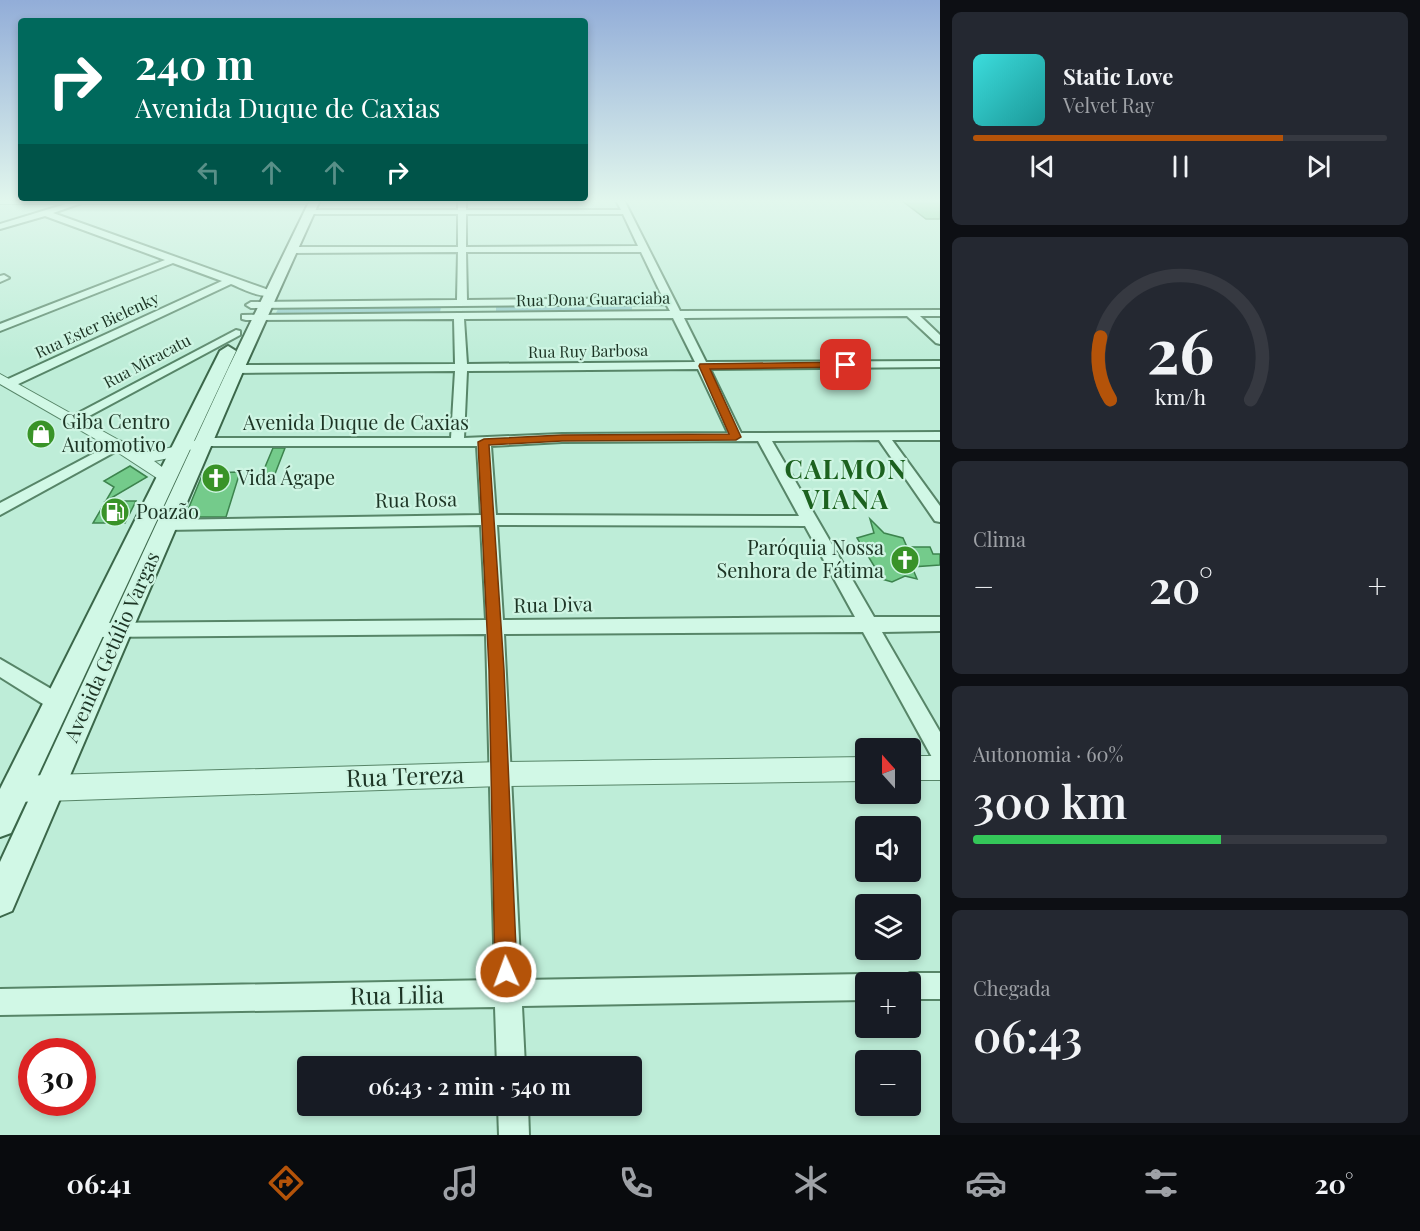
<!DOCTYPE html>
<html lang="pt">
<head>
<meta charset="utf-8">
<style>
  :root { --surface:#171b24; --page:#242831; --text:#f1f3f6; --muted:#9ea1a6; --line:#363941; --accent:#b45309 }
  body { margin:0; font-family:"Playfair Display",serif; background:var(--page); color:var(--text); height:100vh; display:flex; flex-direction:column; font-size:22px; white-space:nowrap }
  * { box-sizing:border-box; margin:0 }
  p { font-size:20px; color:var(--muted) }
  .icon { flex:none; width:33px; height:33px; fill:none; stroke:currentColor; stroke-width:2; stroke-linecap:round; stroke-linejoin:round }
  .map { position:relative; flex:1; overflow:hidden }
  .details { display:flex; flex-direction:column; gap:12px; padding:12px; background:#0d0f14; width:480px }
  .details>* { flex:none }
  .top-card { position:absolute; left:18px; top:18px; width:570px; height:183px; border-radius:6px; box-shadow:0 3px 9px #0003; background:#00695c; color:#fff; overflow:hidden }
  .needle { width:39px; rotate:339deg }
  .fabs { position:absolute; left:855px; top:738px; display:grid; gap:12px }
  .fabs a { display:grid; place-items:center; width:66px; height:66px; border-radius:6px; background:var(--surface); box-shadow:0 3px 9px #0003; font-size:30px }
  .speed { position:absolute; left:18px; top:1038px; display:flex; gap:12px; font-size:30px; font-weight:700; text-align:center }
  .speed>* { display:grid; place-content:center; width:78px; height:78px; border-radius:50%; background:var(--surface); box-shadow:0 3px 9px #0003; line-height:1 }
  .speed .limit { border:9px solid #d22; background:#fff; color:#111 }
  .pin { position:absolute; display:grid; place-items:center; width:51px; height:51px; color:#fff; margin:-26px; border-radius:12px; box-shadow:0 3px 9px #0006 }
  .me { position:absolute; width:66px; margin:-33px; rotate:358deg; stroke-linejoin:round; filter:drop-shadow(0 0 4px #0008) }
  .turn { display:flex; align-items:center; gap:21px; height:126px; padding:0 18px; font-size:27px }
  .turn .icon { width:78px; height:78px; stroke-width:2.5 }
  .turn b { display:block; font-size:42px; line-height:51px }
  .lanes { display:flex; align-items:center; height:57px; padding:0 18px; background:#0003; justify-content:center; gap:30px; direction:ltr }
  .lanes .off { opacity:.35 }
  .big { font-size:45px; font-weight:600; line-height:1.1 }
  .details .tile { flex:1; display:flex; flex-direction:column; justify-content:center; gap:9px; min-width:0; padding:0 21px; border-radius:9px; background:var(--page) }
  .details .dial { align-items:center; gap:0 }
  .dial svg { height:156px; overflow:visible; fill:none; stroke:var(--line); stroke-width:7; stroke-linecap:round; text-anchor:middle }
  .dial text { fill:var(--text); stroke:none }
  .song { display:flex; align-items:center; gap:18px }
  .cover { width:72px; height:72px; border-radius:9px; background:linear-gradient(135deg,hsl(180 70% 55%),hsl(180 70% 35%)) }
  .played { height:6px; border-radius:3px; background:linear-gradient(90deg,var(--accent) 75%,var(--line) 75%) }
  .keys { display:flex; justify-content:space-around; direction:ltr }
  .heat { display:flex; justify-content:space-between; align-items:center; font-size:33px; direction:ltr }
  .charge { height:9px; border-radius:4px; background:linear-gradient(90deg,#34c759 60%,var(--line) 0) }
  .trip { position:absolute; left:297px; top:1056px; width:345px; height:60px; border-radius:6px; background:var(--surface); box-shadow:0 3px 9px #0003; font-weight:600; line-height:60px; text-align:center }
  .tabs { display:flex; height:96px; justify-content:space-around; align-items:center; background:#090b0e; color:var(--muted) }
  .tabs .icon { width:42px; height:42px }
  .tabs .current { color:var(--accent) }
  .tabs b { font-size:27px; color:var(--text) }
  main { display:flex; flex:1; min-height:0 }
  .map>svg:first-child { display:block }
</style>
</head>
<body>
<main>
<div class="map">
<svg width="940" height="1135" viewBox="0 0 940 1135">
  <rect width="100%" height="100%" fill="#beedd8"/>
  <!-- green -->
  <g fill="#93cbc8">
    <polygon points="632,305 632,311 496,312 496,306"/>
    <polygon points="279,307 441,307 440,312 276,313"/>
  </g>
  <!-- building -->
  <g fill="#74cb8b" stroke="#3d844e" stroke-width="1.5">
    <polygon points="901,200 940,200 940,219 926,219"/>
    <polygon points="273,448 285,448 273,479 260,479"/>
    <polygon points="130,466 147,477 106,501 136,501 125,523 93,523 114,487 104,481"/>
    <polygon points="240,472 226,517 185,517 203,473"/>
    <polygon points="870,519 884,533 903,538 907,547 930,547 933,554 940,554 940,565 912,567 917,579 905,576 892,582 882,579 857,538 874,533"/>
  </g>
  <g fill="none" stroke-linecap="round" stroke-linejoin="round">
    <!-- minor casing -->
    <g stroke="#578568" stroke-width="4">
      <g id="minor">
        <path d="M 79,200 L 90,200 L 53,213 L 277,293 C 265,301 243,289 231,284 L 14,386 L 6,386 L 6,380 L 222,281 L 173,263 L 0,331 L 0,324 L 165,260 L 45,216 L 0,229 L 0,224 Z"/>
        <path d="M 458,200 L 466,200 L 466,210 L 621,210 L 616,200 L 624,200 L 680,311 L 940,310 L 940,316 L 920,316 L 940,335 L 940,344 L 936,343 L 907,316 L 684,318 L 706,362 L 940,361 L 940,367 L 710,369 L 741,433 L 940,432 L 940,440 L 892,440 L 940,506 L 940,522 L 935,521 L 879,440 L 772,441 L 874,617 L 940,617 L 940,631 L 882,632 L 940,732 L 940,762 L 933,759 L 863,632 L 504,634 L 521,980 L 866,974 L 875,978 L 877,982 L 866,982 L 866,1000 L 522,1006 L 525,1066 L 497,1066 L 495,1007 L 0,1015 L 0,989 L 495,980 L 486,634 L 94,637 L 88,635 L 85,630 L 88,625 L 94,623 L 486,620 L 481,525 L 166,530 L 161,529 L 158,525 L 161,521 L 166,520 L 481,515 L 477,446 L 205,446 L 192,450 L 187,449 L 185,446 L 187,443 L 204,438 L 451,438 L 455,371 L 236,373 L 230,369 L 236,365 L 455,364 L 454,319 L 246,320 L 242,319 L 242,315 L 670,311 L 666,304 L 251,308 L 246,305 L 251,302 L 457,300 L 458,252 L 291,253 L 287,250 L 291,247 L 458,247 L 458,214 L 310,214 L 306,212 L 310,210 L 458,210 ZM 466,214 L 623,214 L 638,246 L 466,247 ZM 466,252 L 641,252 L 663,298 L 467,300 ZM 673,318 L 695,362 L 467,364 L 464,319 ZM 698,369 L 728,433 L 562,434 L 464,438 L 467,371 ZM 758,441 L 799,516 L 496,515 L 491,446 L 562,442 ZM 497,525 L 805,526 L 855,617 L 503,620 Z"/>
        <polygon points="4,275 9,278 0,282 0,276"/>
        <polygon points="236,330 240,331 240,335 78,422 68,422 67,419"/>
        <polygon points="117,441 122,442 124,445 122,448 0,515 0,503"/>
        <polygon points="0,659 65,697 68,703 65,709 58,712 51,709 0,677"/>
        <polygon points="910,973 940,973 940,999 910,999 910,982 898,982 901,977"/>
        <polygon points="498,1106 528,1106 529,1135 499,1135"/>
      </g>
    </g>
    <!-- tertiary casing -->
    <g stroke="#578568" stroke-width="2">
      <g id="tertiary">
        <polygon points="0,200 309,200 310,201 305,204 0,204"/>
        <polygon points="0,374 142,453 179,446 187,451 185,455 154,461 174,476 172,480 160,480 111,448 0,384"/>
        <rect x="910" y="756" width="30" height="24"/>
        <polygon points="866,757 866,781 501,786 16,802 7,798 3,789 7,780 16,776 501,762"/>
      </g>
    </g>
    <!-- secondary casing -->
    <g stroke="#3b674a" stroke-width="4">
      <g id="secondary">
        <polygon points="310,200 320,200 244,369 12,911 0,916 0,862 228,369"/>
        <polygon points="228,346 236,351 11,833 0,837 0,789 220,351"/>
      </g>
    </g>
    <!-- minor -->
    <use href="#minor" fill="#d1f8e6" fill-rule="evenodd"/>
    <!-- tertiary -->
    <use href="#tertiary" fill="#d1f8e6" fill-rule="evenodd"/>
    <!-- secondary -->
    <use href="#secondary" fill="#d1f8e6" fill-rule="evenodd"/>
  </g>
  <!-- sky -->
  <linearGradient id="sky" x2="0" y2="1"><stop stop-color="#92add8"/><stop offset="0.56" stop-color="#e2f7ed"/><stop offset="1" stop-color="#e2f7ed" stop-opacity="0"/></linearGradient>
  <rect width="940" height="359" fill="url(#sky)"/>
  <!-- route -->
  <polygon fill="#b45309" stroke="#753606" stroke-width="1.5" points="846,362 849,363 849,367 710,369 741,437 736,440 562,441 489,445 504,670 517,972 514,980 506,983 498,980 495,972 489,670 478,442 484,439 562,435 729,434 699,366 700,364"/>
  <!-- icons -->
  <defs>
    <g id="shop-disc" transform="scale(1.5)"><circle r="9.5" fill="#399328" stroke="#cef5e3"/><path d="M-5-2.5h2.3a2.7 3.5 0 0 1 5.4 0H5L5.5 6h-11ZM-1.5-2.5h3a1.5 2.3 0 0 0-3 0Z" fill="#fff"/></g>
    <g id="church-disc" transform="scale(1.5)"><circle r="9.5" fill="#399328" stroke="#cef5e3"/><path d="M-1.2-6h2.4v3.5h3.3v2.4h-3.3V6h-2.4V-.1h-3.3v-2.4h3.3Z" fill="#fff"/></g>
    <g id="fuel-disc" transform="scale(1.5)"><circle r="9.5" fill="#399328" stroke="#cef5e3"/><path d="M-5.5-6h7V0h2V4h1.3V-2.5L3-4.5l.8-.8L6-3V5H2.5V1h-1V6h-7ZM-4.2-4.7v3.2H.2V-4.7Z" fill="#fff"/></g>
  </defs>
  <g fill-rule="evenodd">
    <use href="#shop-disc" x="41" y="434"/>
    <use href="#church-disc" x="216" y="478"/>
    <use href="#fuel-disc" x="115" y="512"/>
    <use href="#church-disc" x="905" y="560"/>
  </g>
  <g text-anchor="middle" stroke-width="4.5" stroke-linejoin="round" paint-order="stroke">
    <!-- far-street labels -->
    <g font-size="16" fill="#1c3424" stroke="#cef5e3">
      <text transform="translate(593 299) rotate(-1)" y="6">Rua Dona Guaraciaba</text>
      <text transform="translate(97 325) rotate(-25)" y="6">Rua Ester Bielenky</text>
      <text transform="translate(588 351) rotate(-1)" y="6">Rua Ruy Barbosa</text>
      <text transform="translate(147 361) rotate(-28)" y="6">Rua Miracatu</text>
    </g>
    <!-- poi labels -->
    <g font-size="20" fill="#1c3424" stroke="#cef5e3" text-anchor="start">
      <text x="62" y="429">Giba Centro<tspan x="62" dy="23">Automotivo</tspan></text>
      <text x="237" y="485">Vida Ágape</text>
      <text x="136" y="519">Poazão</text>
      <text x="884" y="555" text-anchor="end">Paróquia Nossa<tspan x="884" dy="23">Senhora de Fátima</tspan></text>
    </g>
    <!-- street labels -->
    <g font-size="20" fill="#1c3424" stroke="#cef5e3">
      <text x="356" y="430">Avenida Duque de Caxias</text>
      <text transform="translate(416 500) rotate(-1)" y="7">Rua Rosa</text>
      <text transform="translate(553 605) rotate(-1)" y="7">Rua Diva</text>
      <text transform="translate(112 647) rotate(-66)" y="7">Avenida Getúlio Vargas</text>
    </g>
    <!-- near-street labels -->
    <g font-size="24" fill="#1c3424" stroke="#cef5e3">
      <text transform="translate(405 777) rotate(-2)" y="8">Rua Tereza</text>
      <text transform="translate(397 996) rotate(-1)" y="8">Rua Lilia</text>
    </g>
    <!-- district labels -->
    <g font-size="26" font-weight="bold" letter-spacing="1.5" fill="#1c611f" stroke="#cef5e3">
      <text x="846" y="479">CALMON<tspan x="846" dy="30">VIANA</tspan></text>
    </g>
  </g>
</svg>
<div class="fabs">
<a><svg class="needle" viewBox="-14 -14 28 28"><path d="M0-13l5 13h-10z" fill="#e53935"/><path d="M0 13l5-13h-10z" fill="#9ea1a6"/></svg></a>
<a><svg class="icon" aria-label="sound" viewBox="0 0 24 24"><path d="M4 9h4l5-4v14l-5-4H4zM17 9q2 3 0 6"/></svg></a>
<a><svg class="icon" aria-label="layers" viewBox="0 0 24 24"><path d="M12 4l9 5-9 5-9-5zM3 14l9 5 9-5"/></svg></a>
<a>+</a>
<a>−</a>
</div>
<div class="speed"><div class="limit">30</div></div>
<div class="pin" style="left:846px;top:365px;background:#d93025"><svg class="icon" aria-label="arrive" viewBox="0 0 24 24"><path d="M6 21V4h12l-3 4 3 4H6"/></svg></div>
<svg class="me" style="left:506px;top:972px" viewBox="-20 -20 40 40"><circle r="17" fill="#b45309" stroke="#fff" stroke-width="3"/><path d="M0-11L8 9 0 5-8 9z" fill="#fff"/></svg>
<div class="trip">06:43 · 2 min · 540 m</div>
<div class="top-card">
<div class="turn"><svg class="icon" aria-label="right" viewBox="0 0 24 24"><path d="M7 20v-9h11M14 6l5 5-5 5"/></svg><div><b>240 m</b>Avenida Duque de Caxias</div></div>
<div class="lanes"><svg class="icon off" aria-label="left" viewBox="0 0 24 24"><path d="M17 20v-9H6M10 6l-5 5 5 5"/></svg><svg class="icon off" aria-label="ahead" viewBox="0 0 24 24"><path d="M12 20V5M6 11l6-6 6 6"/></svg><svg class="icon off" aria-label="ahead" viewBox="0 0 24 24"><path d="M12 20V5M6 11l6-6 6 6"/></svg><svg class="icon" aria-label="right" viewBox="0 0 24 24"><path d="M7 20v-9h11M14 6l5 5-5 5"/></svg></div>
</div>
</div>
<section class="details">
<div class="tile">
<div class="song"><i class="cover"></i><div><b>Static Love</b><p>Velvet Ray</p></div></div>
<div class="played"></div>
<div class="keys"><svg class="icon" aria-label="previous" viewBox="0 0 24 24"><path d="M18 5L8 12l10 7zM5 5v14"/></svg><svg class="icon" aria-label="pause" viewBox="0 0 24 24"><path d="M8 5v14M16 5v14"/></svg><svg class="icon" aria-label="next" viewBox="0 0 24 24"><path d="M6 5l10 7-10 7zM19 5v14"/></svg></div>
</div>
<div class="tile dial"><svg viewBox="0 0 100 80">
<path d="M14 69A42 42 0 1 1 86 69"/>
<path d="M14 69A42 42 0 0 1 9 37" stroke="#b45309"/>
<text x="50" y="56" font-size="32" font-weight="700">26</text>
<text x="50" y="72" font-size="11">km/h</text>
</svg></div>
<div class="tile"><p>Clima</p>
<div class="heat"><a>−</a><b class="big">20°</b><a>+</a></div>
</div>
<div class="tile"><p>Autonomia · 60%</p><b class="big">300 km</b><div class="charge"></div></div>
<div class="tile"><p>Chegada</p><b class="big">06:43</b></div>
</section>
</main>
<nav class="tabs">
<b>06:41</b>
<svg class="icon current" aria-label="directions" viewBox="0 0 24 24"><path d="M12 3l9 9-9 9-9-9zM9 14v-3h6M13 9l2 2-2 2"/></svg>
<svg class="icon" aria-label="music" viewBox="0 0 24 24"><path d="M9 18V5l10-2v13"/><circle cx="6" cy="18" r="3"/><circle cx="16" cy="16" r="3"/></svg>
<svg class="icon" aria-label="phone" viewBox="0 0 24 24"><path d="M5 4h4l2 5-3 2q2 4 5 5l2-3 5 2v4C11 20 4 13 5 4z"/></svg>
<svg class="icon" aria-label="climate" viewBox="0 0 24 24"><path d="M12 3v18M4 7l16 10M4 17L20 7"/></svg>
<svg class="icon" aria-label="car" viewBox="0 0 24 24"><path d="M5 17H2v-5l4-1 3-4h7l3 4 3 1v5h-3M9 17h6M6 11h13"/><circle cx="7" cy="17" r="2"/><circle cx="17" cy="17" r="2"/></svg>
<svg class="icon" aria-label="filters" viewBox="0 0 24 24"><path d="M4 7h16M4 17h16"/><circle cx="9" cy="7" r="2"/><circle cx="15" cy="17" r="2"/></svg>
<b>20°</b>
</nav>
</body>
</html>
